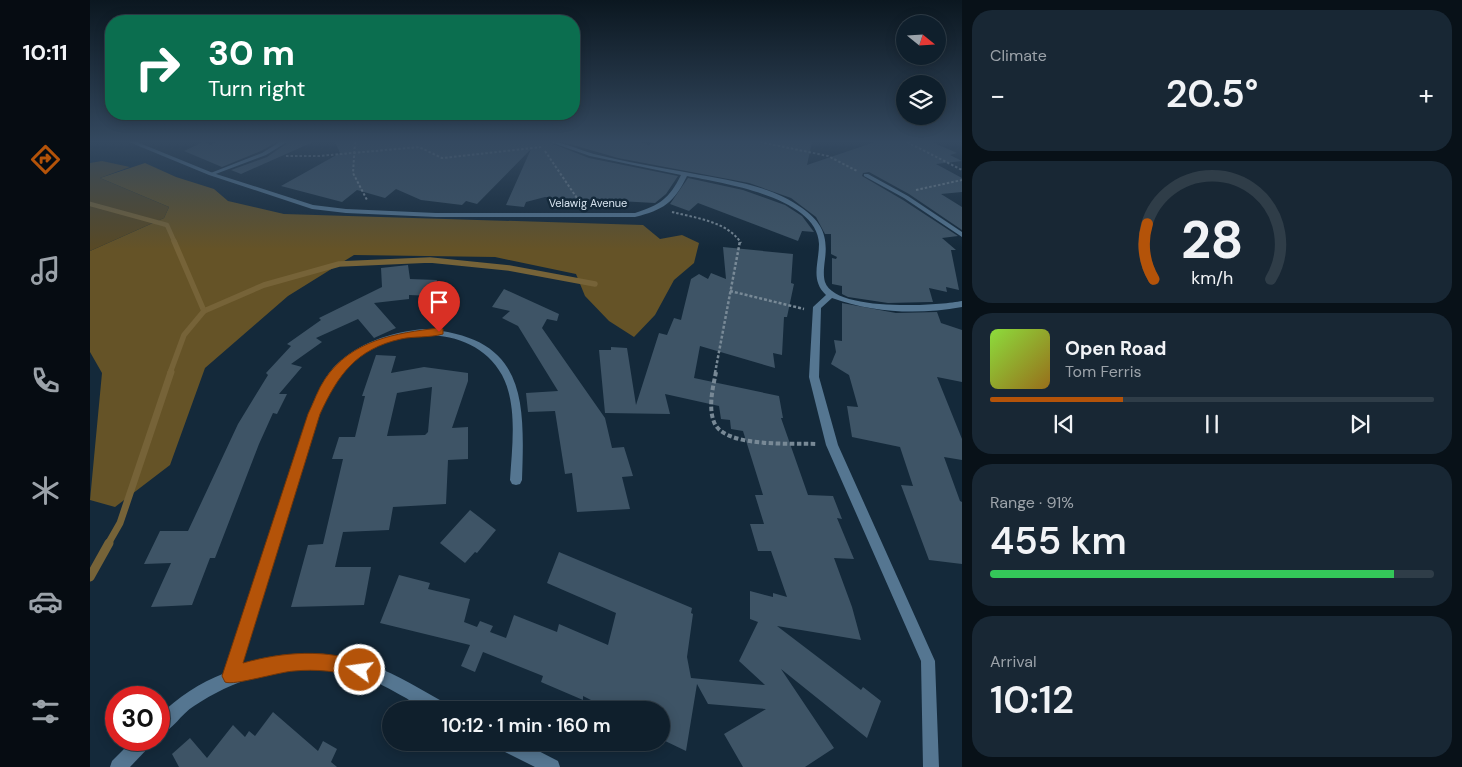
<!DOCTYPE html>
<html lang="en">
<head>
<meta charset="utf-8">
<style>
  :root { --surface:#0f1f2c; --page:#182734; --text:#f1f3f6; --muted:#9ba2a9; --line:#2f3d48; --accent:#b45309 }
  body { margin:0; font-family:"DM Sans",sans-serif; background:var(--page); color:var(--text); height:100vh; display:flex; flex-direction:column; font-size:19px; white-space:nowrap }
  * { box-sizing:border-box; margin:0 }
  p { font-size:16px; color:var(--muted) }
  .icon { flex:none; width:28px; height:28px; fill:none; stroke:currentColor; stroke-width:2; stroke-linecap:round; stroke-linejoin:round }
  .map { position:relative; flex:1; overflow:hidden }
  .side { display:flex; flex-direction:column; gap:10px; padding:10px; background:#081118; width:500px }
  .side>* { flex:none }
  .hud { position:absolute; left:15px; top:15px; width:475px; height:105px; border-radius:20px; box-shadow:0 2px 12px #0003,0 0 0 1px var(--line); background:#0b6e4f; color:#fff; overflow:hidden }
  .needle { width:32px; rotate:108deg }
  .controls { position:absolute; left:806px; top:15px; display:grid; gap:10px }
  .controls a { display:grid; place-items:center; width:50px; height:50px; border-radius:50%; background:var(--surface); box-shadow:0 2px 12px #0003,0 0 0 1px var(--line); font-size:25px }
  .speed { position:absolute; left:15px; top:686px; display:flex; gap:10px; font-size:25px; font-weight:700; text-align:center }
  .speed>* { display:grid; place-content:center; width:65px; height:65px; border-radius:50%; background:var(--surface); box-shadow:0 2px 12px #0003,0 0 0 1px var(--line); line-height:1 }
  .speed .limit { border:8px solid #d22; background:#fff; color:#111 }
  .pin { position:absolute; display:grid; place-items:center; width:42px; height:42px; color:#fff; margin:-51px -21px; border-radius:50% 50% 50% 0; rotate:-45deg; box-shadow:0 0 5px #0007 }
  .pin .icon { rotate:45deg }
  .me { position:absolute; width:55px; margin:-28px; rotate:284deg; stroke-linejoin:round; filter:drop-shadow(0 0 4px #0008) }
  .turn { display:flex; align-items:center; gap:18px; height:105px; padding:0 20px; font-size:22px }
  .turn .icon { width:65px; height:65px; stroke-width:2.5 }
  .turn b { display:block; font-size:35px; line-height:42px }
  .big { font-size:38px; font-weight:600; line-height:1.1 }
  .side .card { flex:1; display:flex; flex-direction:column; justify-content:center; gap:8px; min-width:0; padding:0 18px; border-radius:20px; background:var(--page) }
  .side .dial { align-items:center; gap:0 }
  .dial svg { height:130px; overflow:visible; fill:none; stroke:var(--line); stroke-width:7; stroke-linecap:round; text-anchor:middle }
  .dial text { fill:var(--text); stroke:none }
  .song { display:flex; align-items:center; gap:15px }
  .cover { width:60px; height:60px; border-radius:8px; background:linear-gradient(135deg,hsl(90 70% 55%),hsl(40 70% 35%)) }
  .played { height:5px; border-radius:2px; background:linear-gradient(90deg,var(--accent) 30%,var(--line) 30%) }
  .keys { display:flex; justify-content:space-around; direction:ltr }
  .heat { display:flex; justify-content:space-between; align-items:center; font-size:28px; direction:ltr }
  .charge { height:8px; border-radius:4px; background:linear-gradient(90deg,#34c759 91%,var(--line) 0) }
  .trip { position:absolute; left:292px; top:701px; width:288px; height:50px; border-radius:25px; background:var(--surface); box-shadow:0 2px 12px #0003,0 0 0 1px var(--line); font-weight:600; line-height:50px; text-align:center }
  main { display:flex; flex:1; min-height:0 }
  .tab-bar { display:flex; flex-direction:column; width:90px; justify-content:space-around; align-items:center; background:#060c12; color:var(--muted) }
  .tab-bar .icon { width:35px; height:35px }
  .tab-bar .on { color:var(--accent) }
  .tab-bar b { font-size:22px; color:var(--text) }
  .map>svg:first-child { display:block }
</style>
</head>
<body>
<main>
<nav class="tab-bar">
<b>10:11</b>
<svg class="icon on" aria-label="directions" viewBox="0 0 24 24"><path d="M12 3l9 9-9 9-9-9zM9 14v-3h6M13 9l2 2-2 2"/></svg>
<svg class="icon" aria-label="music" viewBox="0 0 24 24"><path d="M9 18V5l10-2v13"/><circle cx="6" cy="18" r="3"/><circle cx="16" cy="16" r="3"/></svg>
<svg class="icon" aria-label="phone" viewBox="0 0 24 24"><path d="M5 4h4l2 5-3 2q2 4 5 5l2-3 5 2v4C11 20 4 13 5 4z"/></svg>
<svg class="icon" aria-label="climate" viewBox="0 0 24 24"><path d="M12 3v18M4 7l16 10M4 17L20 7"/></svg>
<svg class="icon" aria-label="car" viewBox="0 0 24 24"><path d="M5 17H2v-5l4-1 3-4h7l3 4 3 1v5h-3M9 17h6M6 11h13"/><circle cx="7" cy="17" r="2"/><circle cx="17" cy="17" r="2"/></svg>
<svg class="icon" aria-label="filters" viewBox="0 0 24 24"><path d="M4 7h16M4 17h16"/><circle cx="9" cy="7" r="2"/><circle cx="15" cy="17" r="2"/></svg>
</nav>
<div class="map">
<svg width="872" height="767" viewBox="0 0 872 767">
  <rect width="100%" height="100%" fill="#14293a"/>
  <!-- green -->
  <polygon fill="#584925" points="12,161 40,167 10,178 79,207 74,218 0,251 0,163"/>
  <!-- forest -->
  <polygon fill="#655327" points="55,163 86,177 124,189 138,201 194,214 553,225 570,239 592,235 609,243 604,263 584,280 565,315 544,337 519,321 495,296 486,274 405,257 264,255 198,296 115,368 80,465 25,507 0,500 12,373 0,352 0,251 74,218 79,207 10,178"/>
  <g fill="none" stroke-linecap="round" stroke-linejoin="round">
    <!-- stream-far3 -->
    <polyline stroke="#766338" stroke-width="4.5" points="0,204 77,225 85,243"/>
    <!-- stream-far2 -->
    <g stroke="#766338" stroke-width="5.5">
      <polyline points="84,241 114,311 174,285 249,264 340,260 419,268 505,284"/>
      <polyline points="80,373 94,335 114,311"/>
    </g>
    <!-- stream-far1 -->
    <polyline stroke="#766338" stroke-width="7" points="18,544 30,523 81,372"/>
    <!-- stream -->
    <polyline stroke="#766338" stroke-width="9" points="0,577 19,543"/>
  </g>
  <!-- building -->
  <g fill="#3e5466" fill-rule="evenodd">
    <polygon points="113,142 121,145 126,142 187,142 171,151 132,167 94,151"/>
    <polygon points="199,142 223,142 151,174 141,170 177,157"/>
    <polygon points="245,142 458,142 499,158 588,176 576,194 565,203 455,197 436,202 434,207 416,205 441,149 387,204 376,201 372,205 331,200 306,189 295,198 267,190 252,202 191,186 250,153"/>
    <polygon points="473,142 550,142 559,145 564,142 722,142 717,165 785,142 842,142 867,153 860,155 872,161 846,164 872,178 872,192 851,194 872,207 872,230 819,194 779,172 773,173 772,176 813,200 868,236 852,238 866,250 861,250 869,290 856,287 857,292 839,288 843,302 841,302 798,303 758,297 752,294 752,286 742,284 742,258 746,259 747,257 741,254 741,234 735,234 726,217 701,198 659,183 528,158"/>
    <polygon points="598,178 653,190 695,205 712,216 724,232 712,231 708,241 608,203 599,211 580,204"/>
    <polygon points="633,247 703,254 701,283 704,284 697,317 694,317 692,355 683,353 685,368 610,346 604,378 689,396 693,418 691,418 718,495 743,496 752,519 747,518 764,559 744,558 762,607 771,640 687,626 771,690 773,687 791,701 777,738 691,669 744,748 715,767 653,767 634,734 676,709 618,704 607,684 596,751 571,739 571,710 521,710 493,696 493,700 451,682 453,676 393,652 385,672 371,666 380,645 290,623 309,575 340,583 338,589 380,599 374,622 387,627 390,621 403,626 400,632 416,638 424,615 467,632 469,624 518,645 526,613 457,583 469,552 602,608 601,613 603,614 597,657 601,678 675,685 649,661 668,622 660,619 660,591 683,597 683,593 697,597 681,551 668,551 660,524 674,524 665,495 673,495 653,431 641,429 640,420 631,419 629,406 575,394 580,414 515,413 509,350 521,350 521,347 537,348 546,405 569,333 577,335 584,318 591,320 601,279 609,274 618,279 621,273 636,279"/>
    <polygon points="318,265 320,279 347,280 343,296 319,295 319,299 284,303 306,328 284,338 268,319 226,338 232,342 201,364 212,367 189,394 197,394 187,414 183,413 169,444 125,558 120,558 102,605 61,607 81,563 54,564 70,531 98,531 148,424 178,375 176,373 201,346 197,344 231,320 229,318 292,287 291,268"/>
    <polygon points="414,289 469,314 467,321 457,319 452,328 515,418 522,448 534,447 543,476 532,477 540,509 487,512 482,473 475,474 465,411 438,412 436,393 468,391 428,326 412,318 420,311 402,307"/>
    <polygon points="752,303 806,313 847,312 851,323 872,330 872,382 847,377 872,439 872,460 854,457 870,501 872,502 872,564 839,560 811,485 823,486 810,447 762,437 757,406 768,407 759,375 741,364 746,352 744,340 752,341"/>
    <path d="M 286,355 L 306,356 L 301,373 L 334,367 L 378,373 L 378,381 L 362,428 L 378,427 L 378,459 L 358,460 L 356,504 L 303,507 L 299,530 L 253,532 L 245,567 L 281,567 L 274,605 L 201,607 L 218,545 L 233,544 L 253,459 L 242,459 L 249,437 L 265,437 L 275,396 L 272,396 ZM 342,387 L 338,432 L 335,435 L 297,436 L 307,393 Z"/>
    <polygon points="380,510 406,530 387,553 385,552 375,563 350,543"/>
    <polygon points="183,712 228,751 233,741 247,749 241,762 247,767 89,767 82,754 100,738 117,758 143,725 155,737 159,731 165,736"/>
  </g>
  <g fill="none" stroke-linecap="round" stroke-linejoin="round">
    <!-- path-far2 -->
    <g stroke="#788996" stroke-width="2" stroke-dasharray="2.5 2" stroke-linecap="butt">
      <polyline points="265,142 263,173 277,200"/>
      <polyline points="670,142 738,156 767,171"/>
      <polyline points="817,142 872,170"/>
      <polyline points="455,151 491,204"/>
      <polyline points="196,156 229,156 329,147 352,158 451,147"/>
      <polyline points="826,190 872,180"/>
      <path d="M 582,212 C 605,218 637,221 651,243"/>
    </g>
    <!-- path-far1 -->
    <g stroke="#788996" stroke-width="2.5" stroke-dasharray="3 2" stroke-linecap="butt">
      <polyline points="640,291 714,309"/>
      <polyline points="625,373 650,241"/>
    </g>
    <!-- path -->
    <path stroke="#788996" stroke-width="4" stroke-dasharray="4.5 2.5" stroke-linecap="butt" d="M 626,372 C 623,387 618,407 624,422 C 634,448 701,443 726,444"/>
    <!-- lane -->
    <polygon fill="#557691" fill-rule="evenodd" points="190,142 197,142 176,155 123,175 118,174 172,153"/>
    <!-- street -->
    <g fill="#557691" fill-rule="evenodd">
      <path d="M 39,142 L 47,142 L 123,173 L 223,205 L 256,209 L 346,213 L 545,213 C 570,205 579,199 591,175 L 500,156 L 460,142 C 475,142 489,150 504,154 C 535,162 568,167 600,173 C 637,180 681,185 712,208 C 732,222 738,236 735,259 C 734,267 733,275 735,282 C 745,312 847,306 872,301 L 872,307 C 828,315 784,313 742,298 L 731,308 L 729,377 L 748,445 L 845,661 L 849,767 L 833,767 L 831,661 L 736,445 L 719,377 L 723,307 L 736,295 C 720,280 729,263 729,244 C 728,197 632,183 597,176 C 584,203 573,210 545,217 L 346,217 L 256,213 L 222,209 L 119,175 Z"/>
      <polygon points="774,174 778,174 818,196 872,232 872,237 814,198 774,176"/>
      <path d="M 333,329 C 435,336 435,396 432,480 L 430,484 L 426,485 L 422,484 L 420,480 C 422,447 428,405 412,375 C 380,317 287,328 250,373 C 240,385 235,401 229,414 L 152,666 C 193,652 240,649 281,665 C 308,675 332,690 357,704 L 359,710 C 352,710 343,712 336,710 C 329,708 322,702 316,698 C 301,690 285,680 268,675 C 212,659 151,674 104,706 C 91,714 83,730 69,735 L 69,716 C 88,697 109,683 135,673 C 155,609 176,545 197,482 C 207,450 222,390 244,367 C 269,342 299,333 333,329 Z"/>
      <polygon points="43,740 62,740 60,746 40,767 20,767 22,761"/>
      <polygon points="405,742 431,742 468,761 470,767 445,767 407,748"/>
    </g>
  </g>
  <!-- sky -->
  <linearGradient id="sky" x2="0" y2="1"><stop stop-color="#0b1720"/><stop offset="0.57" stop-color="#344960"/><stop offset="1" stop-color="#344960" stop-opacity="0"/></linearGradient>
  <rect width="872" height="249" fill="url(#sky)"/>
  <!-- route -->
  <path fill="#b45309" stroke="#753606" d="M 349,328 L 353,329 L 353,334 C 339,338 324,336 311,339 C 266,349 248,375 230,414 L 153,663 C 192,652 238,648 276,664 L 278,670 L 276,676 L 270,678 C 250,671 225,669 204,671 C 188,672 144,686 135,682 L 132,676 L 218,414 C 224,402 228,389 235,379 C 261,340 306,333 349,328 Z"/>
  <g text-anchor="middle" stroke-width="5" stroke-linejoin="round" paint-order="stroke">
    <!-- far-street labels -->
    <g font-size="11" fill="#d6e3ee" stroke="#14293a">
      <text x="498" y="207">Velawig Avenue</text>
    </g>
  </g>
</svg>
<div class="controls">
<a><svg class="needle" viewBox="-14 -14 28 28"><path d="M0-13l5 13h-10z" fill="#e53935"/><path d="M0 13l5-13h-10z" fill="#9ba2a9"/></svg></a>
<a><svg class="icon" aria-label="layers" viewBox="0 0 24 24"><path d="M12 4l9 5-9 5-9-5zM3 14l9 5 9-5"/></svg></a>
</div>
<div class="speed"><div class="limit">30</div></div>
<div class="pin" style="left:349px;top:332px;background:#d93025"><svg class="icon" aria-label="arrive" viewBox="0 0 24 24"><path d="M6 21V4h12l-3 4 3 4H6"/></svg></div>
<svg class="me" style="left:270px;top:670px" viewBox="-20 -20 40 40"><circle r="17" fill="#b45309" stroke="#fff" stroke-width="3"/><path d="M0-11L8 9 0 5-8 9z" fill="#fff"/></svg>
<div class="trip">10:12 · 1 min · 160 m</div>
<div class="hud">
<div class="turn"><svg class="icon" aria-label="right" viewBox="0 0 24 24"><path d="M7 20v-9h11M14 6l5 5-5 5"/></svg><div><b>30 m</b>Turn right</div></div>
</div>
</div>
<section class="side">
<div class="card"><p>Climate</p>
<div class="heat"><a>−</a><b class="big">20.5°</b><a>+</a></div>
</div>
<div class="card dial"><svg viewBox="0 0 100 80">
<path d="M14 69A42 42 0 1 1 86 69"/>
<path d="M14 69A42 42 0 0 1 10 35" stroke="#b45309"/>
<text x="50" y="56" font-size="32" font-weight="700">28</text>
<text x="50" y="72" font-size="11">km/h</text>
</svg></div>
<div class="card">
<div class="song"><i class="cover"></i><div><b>Open Road</b><p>Tom Ferris</p></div></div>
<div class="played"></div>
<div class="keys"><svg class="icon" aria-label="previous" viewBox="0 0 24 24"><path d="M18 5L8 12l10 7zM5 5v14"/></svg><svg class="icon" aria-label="pause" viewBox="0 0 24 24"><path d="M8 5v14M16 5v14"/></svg><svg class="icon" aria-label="next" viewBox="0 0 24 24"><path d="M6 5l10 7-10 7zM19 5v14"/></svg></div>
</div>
<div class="card"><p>Range · 91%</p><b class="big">455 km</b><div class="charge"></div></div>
<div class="card"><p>Arrival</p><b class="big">10:12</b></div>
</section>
</main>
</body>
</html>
